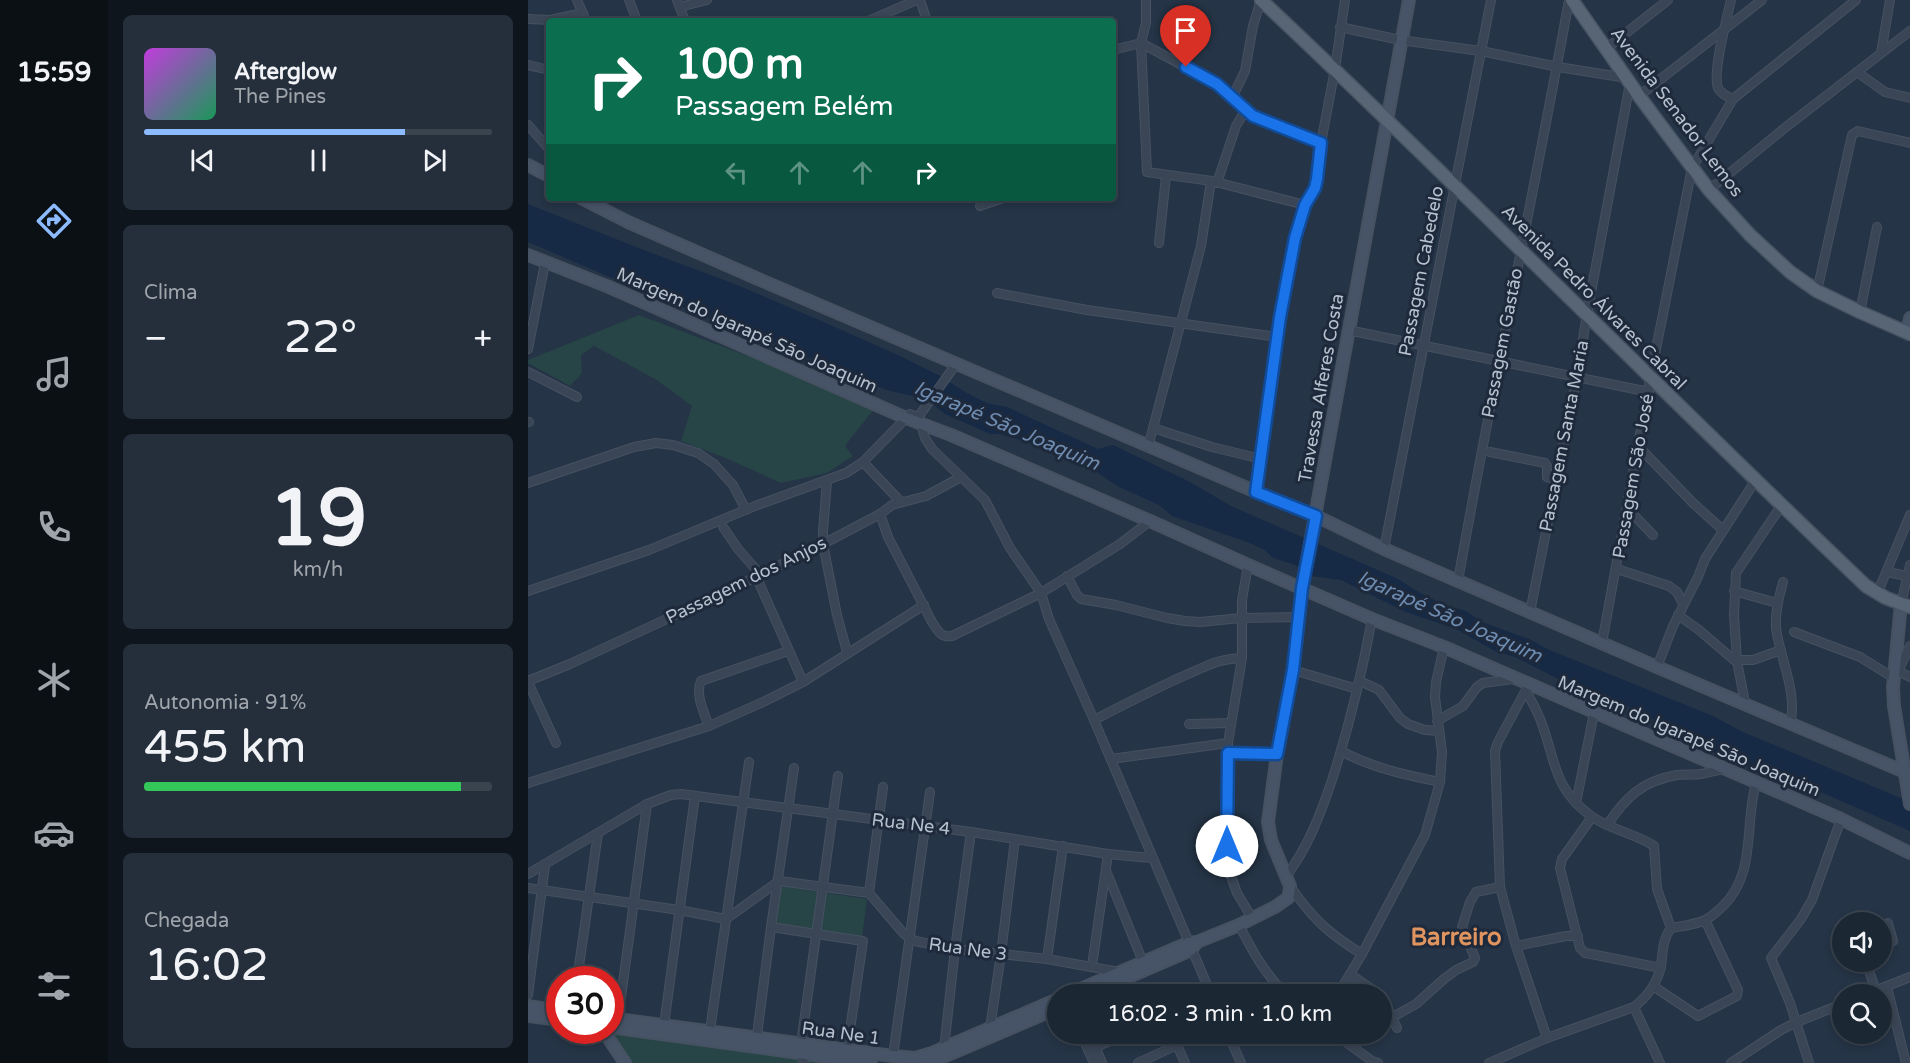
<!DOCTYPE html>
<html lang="pt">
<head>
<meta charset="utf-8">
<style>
  :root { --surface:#1c2734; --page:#252f3c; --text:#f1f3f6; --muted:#a0a5ac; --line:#3a444f; --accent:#8cbbff }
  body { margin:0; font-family:"Varela Round",sans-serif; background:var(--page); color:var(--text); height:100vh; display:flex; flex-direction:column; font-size:22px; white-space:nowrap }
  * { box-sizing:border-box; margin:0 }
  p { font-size:20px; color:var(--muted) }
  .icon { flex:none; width:33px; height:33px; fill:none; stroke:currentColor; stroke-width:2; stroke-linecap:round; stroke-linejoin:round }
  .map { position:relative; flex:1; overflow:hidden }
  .sheet { display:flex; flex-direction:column; gap:15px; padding:15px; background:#0f151d; width:420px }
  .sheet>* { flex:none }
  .banner { position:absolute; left:18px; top:18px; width:570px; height:183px; border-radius:6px; box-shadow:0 3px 9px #0003,0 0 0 2px var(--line); background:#0b6e4f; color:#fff; overflow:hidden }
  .buttons { position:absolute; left:1304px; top:912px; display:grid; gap:12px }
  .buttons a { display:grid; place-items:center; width:60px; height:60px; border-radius:50%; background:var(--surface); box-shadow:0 3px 9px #0003,0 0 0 2px var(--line); font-size:30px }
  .speed { position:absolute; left:18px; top:966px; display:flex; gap:12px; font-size:30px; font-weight:700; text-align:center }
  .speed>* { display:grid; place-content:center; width:78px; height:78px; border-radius:50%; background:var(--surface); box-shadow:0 3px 9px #0003,0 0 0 2px var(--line); line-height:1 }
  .speed .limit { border:9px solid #d22; background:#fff; color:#111 }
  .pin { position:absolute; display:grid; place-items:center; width:51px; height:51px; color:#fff; margin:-62px -26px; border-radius:50% 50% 50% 0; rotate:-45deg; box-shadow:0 0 6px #0007 }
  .pin .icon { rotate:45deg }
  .me { position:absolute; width:66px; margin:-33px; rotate:0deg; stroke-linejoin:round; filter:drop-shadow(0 0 4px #0008) }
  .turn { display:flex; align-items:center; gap:21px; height:126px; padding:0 30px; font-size:27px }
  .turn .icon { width:78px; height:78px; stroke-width:2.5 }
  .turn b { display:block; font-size:42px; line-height:51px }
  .lanes { display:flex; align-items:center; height:57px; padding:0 30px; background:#0003; justify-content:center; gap:30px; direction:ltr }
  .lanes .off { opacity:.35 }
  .big { font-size:45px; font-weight:600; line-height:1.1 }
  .sheet .card { flex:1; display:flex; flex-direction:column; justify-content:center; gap:9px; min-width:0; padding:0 21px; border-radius:9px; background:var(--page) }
  .sheet .dial { align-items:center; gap:0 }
  .dial b { font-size:78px; line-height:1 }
  .song { display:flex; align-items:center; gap:18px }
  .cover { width:72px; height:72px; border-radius:9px; background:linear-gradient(135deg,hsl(290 70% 55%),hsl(150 70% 35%)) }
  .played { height:6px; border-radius:3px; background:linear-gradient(90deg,var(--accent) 75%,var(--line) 75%) }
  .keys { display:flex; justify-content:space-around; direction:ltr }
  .heat { display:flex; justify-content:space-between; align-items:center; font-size:33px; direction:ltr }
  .charge { height:9px; border-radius:4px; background:linear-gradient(90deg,#34c759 91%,var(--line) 0) }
  .trip { position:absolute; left:519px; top:984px; width:345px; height:60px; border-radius:30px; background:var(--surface); box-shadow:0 3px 9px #0003,0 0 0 2px var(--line); font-weight:600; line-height:60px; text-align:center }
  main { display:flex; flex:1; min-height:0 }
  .tab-bar { display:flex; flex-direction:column; width:108px; justify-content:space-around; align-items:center; background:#0b1015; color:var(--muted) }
  .tab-bar .icon { width:42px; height:42px }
  .tab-bar .active { color:var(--accent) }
  .tab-bar b { font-size:27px; color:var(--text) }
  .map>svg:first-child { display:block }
</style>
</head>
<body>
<main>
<nav class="tab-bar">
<b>15:59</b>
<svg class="icon active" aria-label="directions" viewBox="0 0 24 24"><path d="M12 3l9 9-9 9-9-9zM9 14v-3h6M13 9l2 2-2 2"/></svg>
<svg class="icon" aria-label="music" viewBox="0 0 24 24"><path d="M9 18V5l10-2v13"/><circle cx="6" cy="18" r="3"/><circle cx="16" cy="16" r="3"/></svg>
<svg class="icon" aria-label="phone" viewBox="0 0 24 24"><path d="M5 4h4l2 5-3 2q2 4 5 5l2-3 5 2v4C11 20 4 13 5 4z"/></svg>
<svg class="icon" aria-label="climate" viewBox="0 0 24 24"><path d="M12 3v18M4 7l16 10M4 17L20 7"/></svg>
<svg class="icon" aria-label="car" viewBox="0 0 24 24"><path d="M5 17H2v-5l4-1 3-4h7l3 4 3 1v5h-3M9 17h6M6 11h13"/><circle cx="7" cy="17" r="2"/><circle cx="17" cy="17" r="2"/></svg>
<svg class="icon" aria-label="filters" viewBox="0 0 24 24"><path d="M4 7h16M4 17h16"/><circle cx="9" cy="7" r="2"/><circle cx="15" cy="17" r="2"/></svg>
</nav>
<section class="sheet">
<div class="card">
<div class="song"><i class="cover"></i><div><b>Afterglow</b><p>The Pines</p></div></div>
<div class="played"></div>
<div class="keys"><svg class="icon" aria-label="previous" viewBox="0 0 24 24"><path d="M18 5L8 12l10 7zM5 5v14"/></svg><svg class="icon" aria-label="pause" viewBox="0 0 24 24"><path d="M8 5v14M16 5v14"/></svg><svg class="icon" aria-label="next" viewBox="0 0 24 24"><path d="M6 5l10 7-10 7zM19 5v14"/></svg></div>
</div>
<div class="card"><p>Clima</p>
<div class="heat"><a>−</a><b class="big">22°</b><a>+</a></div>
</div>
<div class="card dial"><b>19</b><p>km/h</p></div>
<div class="card"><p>Autonomia · 91%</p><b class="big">455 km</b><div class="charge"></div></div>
<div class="card"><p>Chegada</p><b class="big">16:02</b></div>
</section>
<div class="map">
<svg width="1382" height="1063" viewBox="0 0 1382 1063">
  <rect width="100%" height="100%" fill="#253446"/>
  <!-- green -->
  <g fill="#274447">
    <polygon points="111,315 349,405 317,446 325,456 299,473 253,483 200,459 153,441 164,406 127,379 66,346 53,355 54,373 42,386 0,363 0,360"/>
    <polygon points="252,886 339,899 334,937 247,925"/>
    <polygon points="79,1031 308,1063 100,1063"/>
  </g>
  <!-- water -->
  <polygon fill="#162a46" points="0,204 113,249 204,283 291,320 372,356 412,376 437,392 459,403 479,407 570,449 585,445 662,482 703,506 868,578 894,594 919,606 938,611 954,622 1001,639 1019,649 1185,716 1213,731 1382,802 1382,831 1272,783 1188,753 1152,736 1110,709 1093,705 1074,693 1042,685 987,657 967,651 928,629 878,612 813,580 783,576 767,565 745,558 737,550 722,543 644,516 631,505 589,486 545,456 472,434 462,434 417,414 400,400 359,390 323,377 254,346 126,296 0,242"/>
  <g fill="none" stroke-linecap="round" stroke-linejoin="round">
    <!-- street casing -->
    <g stroke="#465161" stroke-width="10">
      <g id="street">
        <polyline points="49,0 58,21"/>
        <polyline points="101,0 109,21"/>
        <polyline points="149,0 157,21"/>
        <polyline points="392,0 399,21"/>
        <polyline points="618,0 618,23 613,43 619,172 684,181 777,205"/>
        <path d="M 1203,0 C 1199,18 1184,72 1190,88 C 1193,94 1199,96 1205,99"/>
        <polyline points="152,7 179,0"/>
        <polyline points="0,19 22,20 55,13"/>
        <polyline points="340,21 389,0"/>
        <polyline points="812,27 872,40 953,51 1030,67 1099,78"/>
        <polyline points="1079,48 1140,0"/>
        <polyline points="585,50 613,43 689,84 725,116 793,143"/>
        <polyline points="1353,53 1362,0"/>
        <polyline points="0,65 21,70"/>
        <polyline points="1329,72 1357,92 1382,98"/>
        <polyline points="1111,96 1234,0"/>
        <polyline points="704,98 717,71 725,26 733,0"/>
        <polyline points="0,125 21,149"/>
        <polyline points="689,183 708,126 718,109"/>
        <polyline points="1181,190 1258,127 1382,31"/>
        <polyline points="452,206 475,198"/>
        <polyline points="631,243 638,176"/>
        <polyline points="1289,291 1324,135 1330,131 1382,143"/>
        <polyline points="469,293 559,310 749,337"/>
        <polyline points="1332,312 1349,227"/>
        <polyline points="820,330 1121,392"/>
        <polyline points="0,349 17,263"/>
        <polyline points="0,372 49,397"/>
        <polyline points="382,414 389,417 391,416 428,364"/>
        <polyline points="0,422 1,422"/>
        <polyline points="393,424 397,438 404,449 457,500 482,548 513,593 521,619 566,720 683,994"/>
        <polyline points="625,428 684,447 733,459"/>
        <polyline points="620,447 673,246 683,181"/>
        <polyline points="1111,447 1165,503 1195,530"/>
        <polyline points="962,452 1017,463 1019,466 1019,477 1028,481"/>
        <polyline points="335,462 372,501"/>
        <polyline points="299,481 295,531 295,544 309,615 319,652"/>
        <polyline points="0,483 106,447 128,443 145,445 170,453 186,464 205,485 218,510"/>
        <polyline points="728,492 749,337 767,238 777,205 789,179 793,143 807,69 817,0"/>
        <polyline points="1100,509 1125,535"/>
        <path d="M 352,514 L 360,537 L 404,622 C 410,631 413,638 424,636 L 513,593 L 592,544 L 622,521"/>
        <polyline points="195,527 210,549 232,574"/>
        <polyline points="856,549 963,0"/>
        <polyline points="720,565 714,600 714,658 700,743 698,834 699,859 704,879 709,893 724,918"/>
        <polyline points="1089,569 1141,586 1149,592 1155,604"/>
        <polyline points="1359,572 1379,576"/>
        <polyline points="228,576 275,682"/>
        <polyline points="539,576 549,595 553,599 588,605 639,618 657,621 672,622 713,618 771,617"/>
        <path d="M 930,581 C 964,387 1006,194 1041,0"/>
        <path d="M 1255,582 C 1251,597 1247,612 1248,628 C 1252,659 1270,692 1262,724"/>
        <polyline points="0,591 121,550 227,506 318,473 335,462 378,418"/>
        <polyline points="1206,591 1249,603"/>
        <polyline points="1349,594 1382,515"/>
        <polyline points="1373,604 1382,565"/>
        <polyline points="1002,612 1049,376 1059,314 1102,83"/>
        <polyline points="1150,615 1171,630 1206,660 1225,660 1253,650"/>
        <polyline points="1266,632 1332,657 1366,678 1370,671 1382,677"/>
        <polyline points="1074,643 1122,379 1164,168 1205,99 1328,0"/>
        <polyline points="1129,667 1145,626 1170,577 1177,559 1227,481"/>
        <polyline points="765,670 829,689"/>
        <polyline points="1370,671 1382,646"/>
        <polyline points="0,681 42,664 201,590 295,544 352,514 364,505 398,496 433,477"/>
        <polyline points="832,681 851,690 872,718 880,724 897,730 911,731"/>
        <polyline points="0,682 28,743"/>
        <polyline points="1001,684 970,742 967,751 972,887 988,946 1019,1038"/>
        <path d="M 998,690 C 1003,701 1010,712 1014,724 C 1028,763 1026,789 1063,816 C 1082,830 1107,833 1126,846 L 1129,889 L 1143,928"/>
        <polyline points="1217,703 1209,661 1206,615 1208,573 1253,506"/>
        <path d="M 566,720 C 597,704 628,688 660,674 C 681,665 690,659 714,658"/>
        <polyline points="909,721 935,706 949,687 955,683 985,679"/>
        <polyline points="661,724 703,723"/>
        <path d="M 181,726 C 176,713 167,694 173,681 L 260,651"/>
        <path d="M 813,751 C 844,768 878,775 912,782"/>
        <polyline points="700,753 749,754"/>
        <polyline points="583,759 700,743"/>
        <polyline points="0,783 181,726 235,702 275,682 396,605"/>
        <polyline points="1048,803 1066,713"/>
        <polyline points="1064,817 1034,859 1032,868 1052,948 1057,953 1063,954 1133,968"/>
        <path d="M 1079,825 C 1098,797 1114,781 1149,775 C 1157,774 1165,775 1173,774 C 1180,773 1188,770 1196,769"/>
        <polyline points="579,873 615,962"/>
        <polyline points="0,874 119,804 143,795 153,794 443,832 580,854 623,858"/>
        <path d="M 759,875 C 780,847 793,813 804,780 C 821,727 834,673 844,619"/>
        <path d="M 762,886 C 784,918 801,934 834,954"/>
        <polyline points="0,888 151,910 198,919 251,881 341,893 376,934 387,941 427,949 519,959 591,972"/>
        <polyline points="341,893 355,787"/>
        <path d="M 711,925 C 724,950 737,975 758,994"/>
        <polyline points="243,927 335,941 319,1050"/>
        <polyline points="988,946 1038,936 1050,936"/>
        <polyline points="1353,947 1365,941 1360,923"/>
        <polyline points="519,959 535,846"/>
        <polyline points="1338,962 1348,991"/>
        <polyline points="564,966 580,854"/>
        <polyline points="822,974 851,994"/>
        <polyline points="49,980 70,833"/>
        <polyline points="1125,986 1170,1016 1209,996 1210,990 1177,920"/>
        <polyline points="1359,987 1378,1063"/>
        <polyline points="810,994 834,954 897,835 912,782 914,752 907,697 908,682 916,647"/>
        <polyline points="1339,994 1382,977"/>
        <polyline points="0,995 17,865"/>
        <polyline points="854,996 869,1028"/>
        <polyline points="1106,1007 1132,1063"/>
        <polyline points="90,1020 119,804"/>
        <polyline points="854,1023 888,1004 916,979 928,970 945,962 947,958 934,927 942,902 948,892 972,887"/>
        <polyline points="136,1025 167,796"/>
        <polyline points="462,1028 473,954 487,839"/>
        <polyline points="182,1030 221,762"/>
        <polyline points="553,1034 566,1063"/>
        <polyline points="562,1034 574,1063"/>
        <polyline points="644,1034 657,1063"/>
        <polyline points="700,1034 713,1063"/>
        <polyline points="807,1034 844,1061 850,1063"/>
        <polyline points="772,1040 777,1034"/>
        <polyline points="820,1042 834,1034"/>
        <polyline points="228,1043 243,927 266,768"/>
        <polyline points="273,1044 310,776"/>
        <polyline points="416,1049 427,949 443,832"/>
        <polyline points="560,1050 599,1034"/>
        <polyline points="272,1053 276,1063"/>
        <polyline points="365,1056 402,792"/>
        <polyline points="610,1063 649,1045"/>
        <path d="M 961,1063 L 1019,1038 L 1106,1007 C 1119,997 1130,982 1133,966 C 1135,952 1134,940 1143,928 C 1153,926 1165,925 1175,921 C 1182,919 1188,912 1194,907 C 1229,874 1216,825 1228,783"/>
        <polyline points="1203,1063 1253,1030 1269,1022 1314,1004"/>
        <polyline points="1281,1063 1262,1003 1243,958 1273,919 1284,900 1313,819"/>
      </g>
    </g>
    <!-- secondary casing -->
    <g stroke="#465161" stroke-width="14">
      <g id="secondary">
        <polyline points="0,165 21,176"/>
        <polyline points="53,198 100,222 228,278 719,488 788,516 856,549 1129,667 1377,772"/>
        <polyline points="0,255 81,287 378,418 423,435 622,521 720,565 844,619 916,647 1313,819 1382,853"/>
        <polyline points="1379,333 1382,318"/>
        <polyline points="1373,604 1365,687 1366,706 1382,804"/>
        <polyline points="541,994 660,943 669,942 711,925 747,907 760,898 761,895 762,886 743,840 740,822 749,754 765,670 775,582 881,0"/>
        <polyline points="561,994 663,950 669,942"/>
        <polyline points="0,1006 32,1011"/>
        <polyline points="0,1016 32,1020"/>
        <polyline points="82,1018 365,1056 387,1058 404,1053 530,999"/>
        <polyline points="82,1027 343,1063"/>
        <polyline points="75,1030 97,1063"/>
        <polyline points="401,1063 530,1008"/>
      </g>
    </g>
    <!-- primary casing -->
    <g stroke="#465161" stroke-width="15">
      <g id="primary">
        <path d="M 733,0 C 938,192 1135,393 1338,586 L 1358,598 L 1382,607"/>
        <polyline points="1044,0 1111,96 1181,190 1222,235 1262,272 1289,291 1332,312 1382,334"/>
      </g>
    </g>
    <!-- street -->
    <use href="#street" stroke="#3a4555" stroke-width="8"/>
    <!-- secondary -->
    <use href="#secondary" stroke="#475468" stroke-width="10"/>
    <!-- primary -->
    <use href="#primary" stroke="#586575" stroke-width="12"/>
  </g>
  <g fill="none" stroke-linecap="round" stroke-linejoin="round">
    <!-- route casing -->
    <g stroke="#114b97" stroke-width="15">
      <polyline id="route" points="658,67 689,84 725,116 793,143 789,179 787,188 777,205 767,238 752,317 728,492 788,516 774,588 765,670 749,754 700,753 699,846"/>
    </g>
    <!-- route -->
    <use href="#route" stroke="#1a73e8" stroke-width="10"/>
  </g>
  <g text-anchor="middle" stroke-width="6" stroke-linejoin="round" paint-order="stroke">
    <!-- street labels -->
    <g font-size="18" fill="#b7c1ce" stroke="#1e2a3b">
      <text transform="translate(1149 112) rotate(53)" y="6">Avenida Senador Lemos</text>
      <text transform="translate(893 271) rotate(-79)" y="6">Passagem Cabedelo</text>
      <text transform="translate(1066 297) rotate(45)" y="6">Avenida Pedro Álvares Cabral</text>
      <text transform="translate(219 330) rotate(24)" y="6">Margem do Igarapé São Joaquim</text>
      <text transform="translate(974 343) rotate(-79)" y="6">Passagem Gastão</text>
      <text transform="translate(793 388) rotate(-80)" y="6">Travessa Alferes Costa</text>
      <text transform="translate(1036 436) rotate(-79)" y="6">Passagem Santa Maria</text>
      <text transform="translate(1105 476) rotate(-80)" y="6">Passagem São José</text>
      <text transform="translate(218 580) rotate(-26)" y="6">Passagem dos Anjos</text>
      <text transform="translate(1161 736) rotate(23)" y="6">Margem do Igarapé São Joaquim</text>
      <text transform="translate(383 824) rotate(7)" y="6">Rua Ne 4</text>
      <text transform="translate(440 949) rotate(8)" y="6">Rua Ne 3</text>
      <text transform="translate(313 1033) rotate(8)" y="6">Rua Ne 1</text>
    </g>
    <!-- water labels -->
    <g font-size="20" font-style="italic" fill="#6e8bb0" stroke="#1e2a3b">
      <text transform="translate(479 425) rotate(23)" y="7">Igarapé São Joaquim</text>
      <text transform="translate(922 616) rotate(24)" y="7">Igarapé São Joaquim</text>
    </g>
    <!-- district labels -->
    <g font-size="24" font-weight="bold" fill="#e09560" stroke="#1e2a3b">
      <text x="928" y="945">Barreiro</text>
    </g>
  </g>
</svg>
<div class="buttons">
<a><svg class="icon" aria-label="sound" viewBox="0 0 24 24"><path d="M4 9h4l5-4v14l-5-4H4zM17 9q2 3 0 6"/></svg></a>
<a><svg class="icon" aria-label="search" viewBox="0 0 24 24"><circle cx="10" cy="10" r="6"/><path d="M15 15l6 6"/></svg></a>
</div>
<div class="speed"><div class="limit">30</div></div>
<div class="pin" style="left:658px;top:67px;background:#d93025"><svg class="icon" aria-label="arrive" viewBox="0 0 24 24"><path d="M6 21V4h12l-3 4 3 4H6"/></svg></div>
<svg class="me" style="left:699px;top:846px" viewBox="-20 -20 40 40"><circle r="19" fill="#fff"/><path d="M0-13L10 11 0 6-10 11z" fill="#1a73e8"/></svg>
<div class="trip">16:02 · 3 min · 1.0 km</div>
<div class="banner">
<div class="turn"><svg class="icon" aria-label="right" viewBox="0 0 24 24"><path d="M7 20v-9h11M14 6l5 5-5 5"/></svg><div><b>100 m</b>Passagem Belém</div></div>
<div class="lanes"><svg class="icon off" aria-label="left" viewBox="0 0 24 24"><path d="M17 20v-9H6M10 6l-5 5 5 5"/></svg><svg class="icon off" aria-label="ahead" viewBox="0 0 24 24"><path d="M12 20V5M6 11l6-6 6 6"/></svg><svg class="icon off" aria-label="ahead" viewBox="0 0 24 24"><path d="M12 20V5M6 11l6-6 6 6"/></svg><svg class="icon" aria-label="right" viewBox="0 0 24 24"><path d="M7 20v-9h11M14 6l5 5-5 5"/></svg></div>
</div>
</div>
</main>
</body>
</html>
